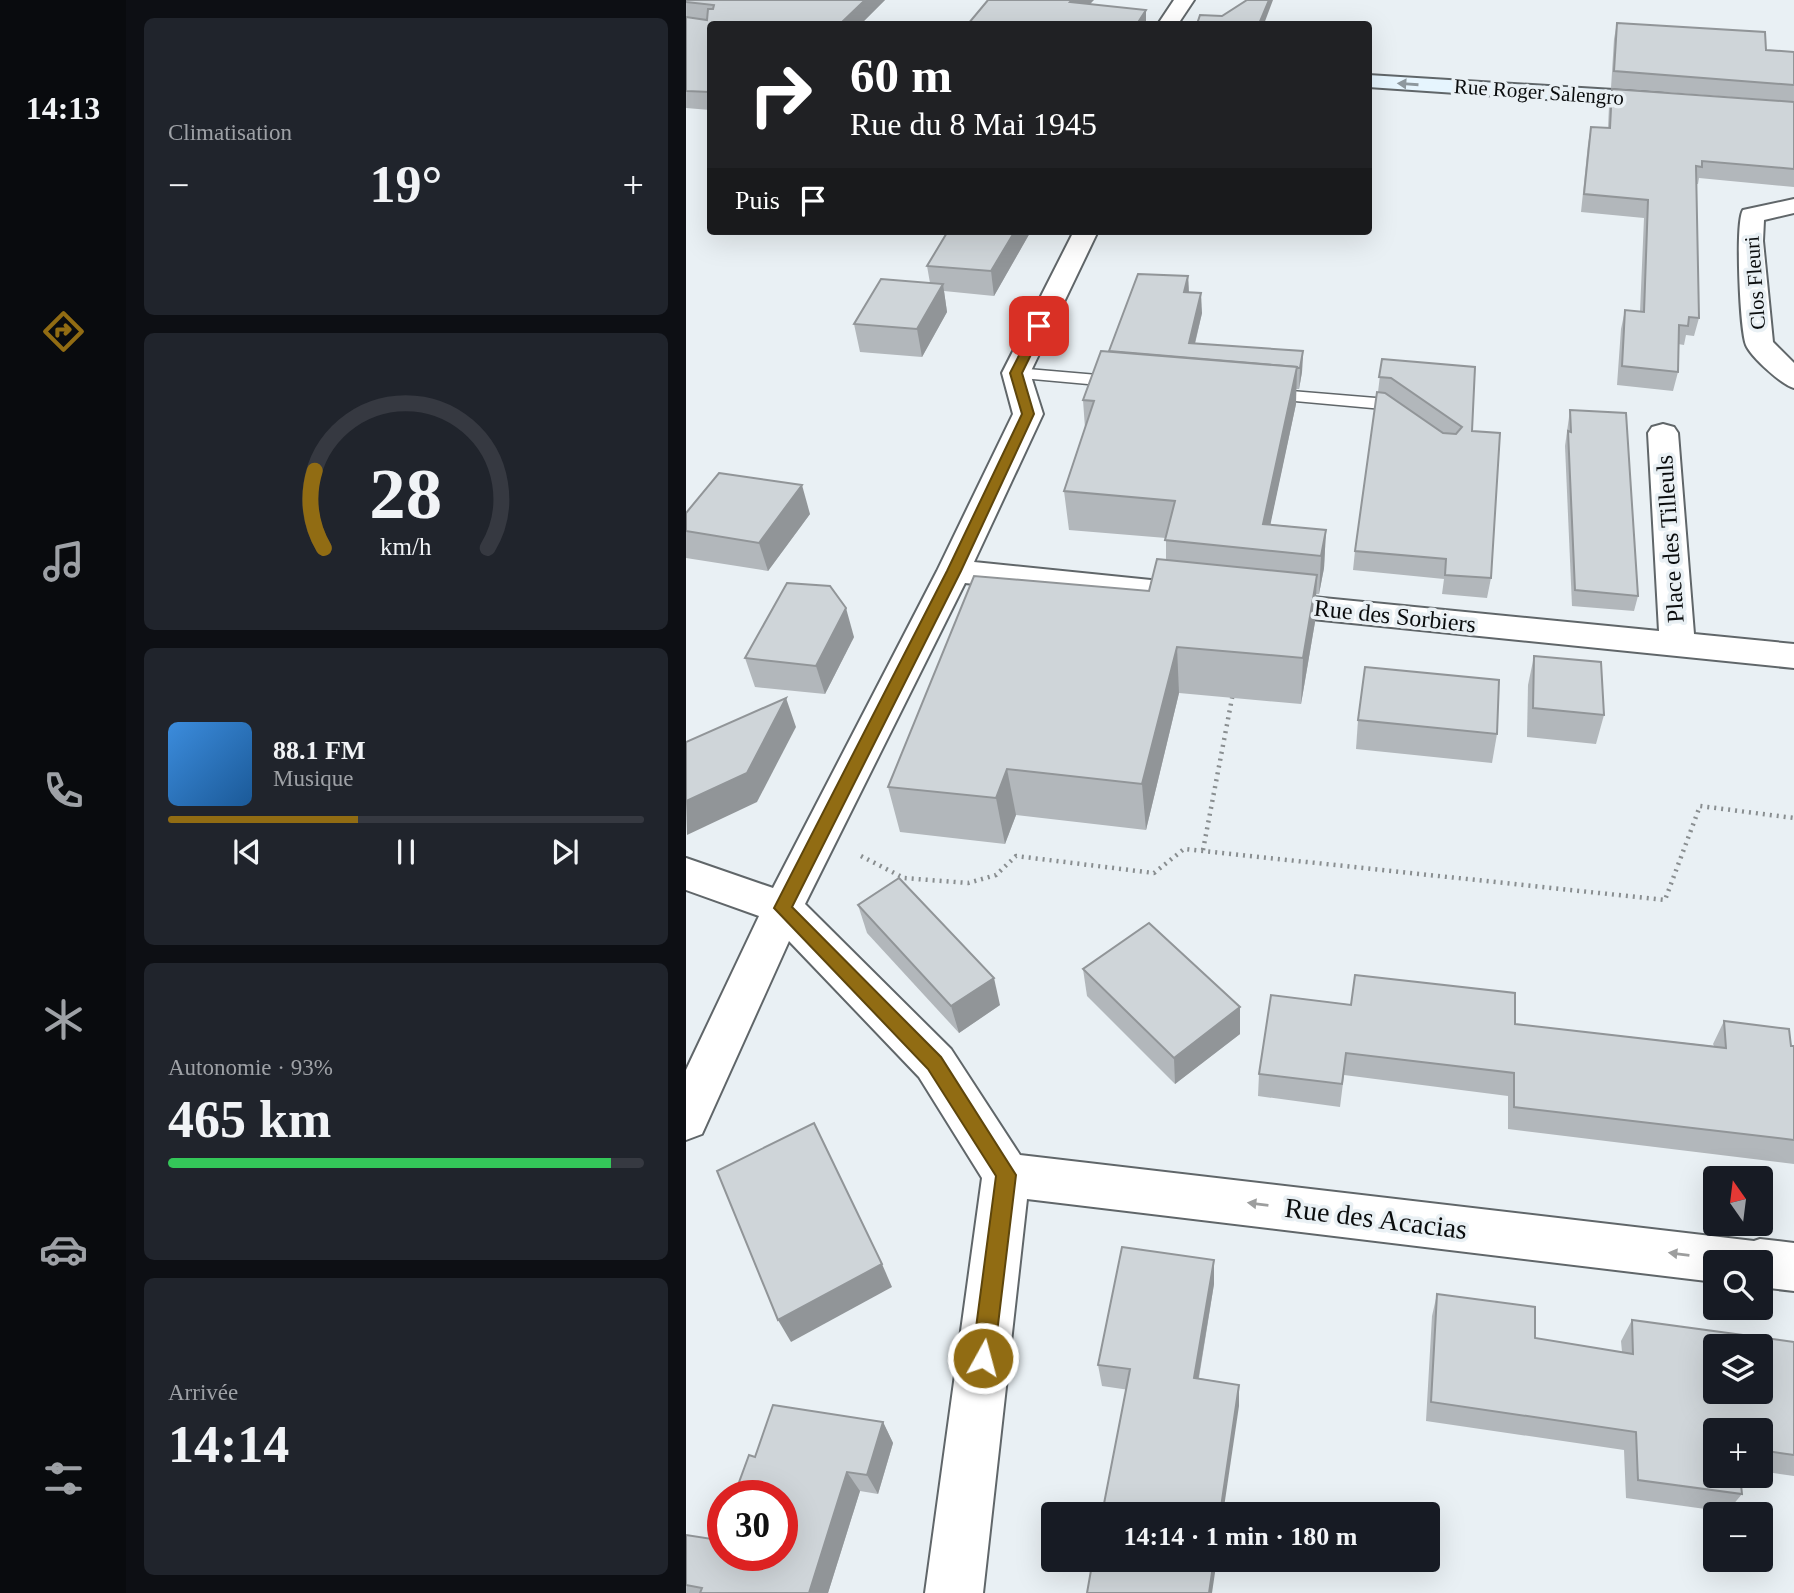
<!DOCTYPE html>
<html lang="fr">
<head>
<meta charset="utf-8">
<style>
  :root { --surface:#171b24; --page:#20242c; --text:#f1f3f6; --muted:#9ea1a6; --line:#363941; --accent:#916c13 }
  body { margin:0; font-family:Georgia,serif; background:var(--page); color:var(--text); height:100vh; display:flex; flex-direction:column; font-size:26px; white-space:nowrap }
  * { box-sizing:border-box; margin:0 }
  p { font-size:23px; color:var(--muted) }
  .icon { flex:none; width:38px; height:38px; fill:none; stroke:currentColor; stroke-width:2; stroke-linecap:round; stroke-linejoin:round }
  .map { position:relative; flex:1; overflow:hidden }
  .side { display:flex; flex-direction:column; gap:18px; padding:18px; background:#0d0f14; width:560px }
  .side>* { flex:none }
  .guide { position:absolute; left:21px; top:21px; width:665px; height:214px; border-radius:7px; box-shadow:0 7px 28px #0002; background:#202124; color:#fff; overflow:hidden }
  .needle { width:46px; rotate:346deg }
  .controls { position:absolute; left:1017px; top:1166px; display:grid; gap:14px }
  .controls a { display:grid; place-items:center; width:70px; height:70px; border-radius:7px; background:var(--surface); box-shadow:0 7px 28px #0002; font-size:35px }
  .speed { position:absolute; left:21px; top:1480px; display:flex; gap:14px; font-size:35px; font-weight:700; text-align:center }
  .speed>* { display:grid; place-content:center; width:91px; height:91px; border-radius:50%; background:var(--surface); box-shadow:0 7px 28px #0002; line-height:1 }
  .speed .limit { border:10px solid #d22; background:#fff; color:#111 }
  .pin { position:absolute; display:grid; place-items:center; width:60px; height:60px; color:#fff; margin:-30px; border-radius:14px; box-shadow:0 4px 10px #0006 }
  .me { position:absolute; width:77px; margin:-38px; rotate:7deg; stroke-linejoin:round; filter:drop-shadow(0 0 5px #0008) }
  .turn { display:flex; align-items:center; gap:24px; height:147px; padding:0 28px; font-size:32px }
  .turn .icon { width:91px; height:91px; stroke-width:2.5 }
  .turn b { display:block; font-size:49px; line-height:60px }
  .then { display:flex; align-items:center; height:66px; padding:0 28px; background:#0003; gap:14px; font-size:26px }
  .big { font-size:52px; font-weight:600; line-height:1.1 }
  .side .widget { flex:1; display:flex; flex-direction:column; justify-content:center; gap:10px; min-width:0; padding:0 24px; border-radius:10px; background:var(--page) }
  .side .dial { align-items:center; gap:0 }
  .dial svg { height:182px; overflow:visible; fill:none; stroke:var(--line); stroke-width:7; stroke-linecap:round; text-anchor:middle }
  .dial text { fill:var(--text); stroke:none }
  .song { display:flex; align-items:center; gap:21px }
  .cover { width:84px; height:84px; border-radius:10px; background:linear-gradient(135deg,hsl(210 70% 55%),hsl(210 70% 35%)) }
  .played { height:7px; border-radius:4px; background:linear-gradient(90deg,var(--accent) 40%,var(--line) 40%) }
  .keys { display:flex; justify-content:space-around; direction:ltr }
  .heat { display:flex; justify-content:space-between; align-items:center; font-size:38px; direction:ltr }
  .charge { height:10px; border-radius:5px; background:linear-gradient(90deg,#34c759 93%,var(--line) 0) }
  .trip { position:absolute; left:355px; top:1502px; width:399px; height:70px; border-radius:7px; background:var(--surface); box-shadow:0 7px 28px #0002; font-weight:600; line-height:70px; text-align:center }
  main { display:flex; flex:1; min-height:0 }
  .menu { display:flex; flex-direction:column; width:126px; justify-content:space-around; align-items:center; background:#090b0e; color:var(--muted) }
  .menu .icon { width:49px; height:49px }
  .menu .selected { color:var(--accent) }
  .menu b { font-size:32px; color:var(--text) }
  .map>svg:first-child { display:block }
</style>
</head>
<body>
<main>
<nav class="menu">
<b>14:13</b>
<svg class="icon selected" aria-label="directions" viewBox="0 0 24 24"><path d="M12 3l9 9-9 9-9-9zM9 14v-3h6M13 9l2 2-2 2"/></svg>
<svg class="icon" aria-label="music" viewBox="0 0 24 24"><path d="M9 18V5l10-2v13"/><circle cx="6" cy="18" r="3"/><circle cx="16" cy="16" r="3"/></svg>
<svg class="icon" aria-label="phone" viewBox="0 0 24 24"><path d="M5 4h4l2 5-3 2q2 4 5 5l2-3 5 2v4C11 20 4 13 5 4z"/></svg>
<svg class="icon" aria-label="climate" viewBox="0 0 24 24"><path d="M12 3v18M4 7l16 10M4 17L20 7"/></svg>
<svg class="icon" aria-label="car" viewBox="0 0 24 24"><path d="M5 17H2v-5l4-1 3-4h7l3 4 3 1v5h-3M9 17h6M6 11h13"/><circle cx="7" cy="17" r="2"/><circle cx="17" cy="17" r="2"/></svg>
<svg class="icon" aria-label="filters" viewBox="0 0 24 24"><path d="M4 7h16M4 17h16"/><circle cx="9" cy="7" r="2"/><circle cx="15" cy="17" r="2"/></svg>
</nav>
<section class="side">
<div class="widget"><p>Climatisation</p>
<div class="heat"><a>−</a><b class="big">19°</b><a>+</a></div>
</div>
<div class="widget dial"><svg viewBox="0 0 100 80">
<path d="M14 69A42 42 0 1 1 86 69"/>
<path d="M14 69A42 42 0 0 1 10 35" stroke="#916c13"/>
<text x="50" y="56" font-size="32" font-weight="700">28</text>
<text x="50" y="72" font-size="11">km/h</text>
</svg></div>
<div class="widget">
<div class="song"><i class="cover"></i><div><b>88.1 FM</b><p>Musique</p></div></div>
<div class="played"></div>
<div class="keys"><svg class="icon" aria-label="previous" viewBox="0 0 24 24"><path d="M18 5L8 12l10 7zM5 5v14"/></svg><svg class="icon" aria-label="pause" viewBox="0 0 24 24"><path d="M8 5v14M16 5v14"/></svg><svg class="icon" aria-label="next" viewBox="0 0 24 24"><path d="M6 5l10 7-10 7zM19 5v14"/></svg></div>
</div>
<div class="widget"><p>Autonomie · 93%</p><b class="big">465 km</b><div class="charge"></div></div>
<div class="widget"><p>Arrivée</p><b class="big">14:14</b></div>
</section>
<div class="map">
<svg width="1108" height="1593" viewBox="0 0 1108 1593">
  <rect width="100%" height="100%" fill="#e9f0f4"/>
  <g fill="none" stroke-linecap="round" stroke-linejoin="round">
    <!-- lane casing -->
    <g stroke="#606669" stroke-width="3">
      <g id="lane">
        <polygon points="330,368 435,377 443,382 435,387 324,377 322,373"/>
        <polygon points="581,389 702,399 726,415 717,420 697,409 575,398 572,394"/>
      </g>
    </g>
    <!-- street casing -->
    <g stroke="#606669" stroke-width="4">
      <g id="street">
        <polygon points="488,0 508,0 492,24 472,24"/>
        <path d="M 1108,199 L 1108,213 L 1078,220 L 1077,241 L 1087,342 L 1108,363 L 1108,388 C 1096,385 1065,357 1060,345 C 1054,330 1049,222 1057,210 Z"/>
        <polygon points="388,231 412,231 344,373 357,414 288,562 514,585 526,588 531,596 526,604 514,607 279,583 119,904 265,1049 334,1155 1068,1241 1074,1239 1108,1243 1108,1291 1074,1287 1074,1262 1029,1262 1029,1282 341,1199 297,1593 239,1593 296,1178 233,1077 103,941 16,1134 0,1140 0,1070 73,916 0,890 0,858 87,888 251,571 327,414 316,373"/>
        <polygon points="977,424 988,427 992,433 1008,634 1108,644 1108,668 577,614 565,611 560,603 565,595 577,592 973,631 962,433 966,427"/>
      </g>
    </g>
    <!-- secondary casing -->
    <g stroke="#606669" stroke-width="4">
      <polygon id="secondary" points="682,75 977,93 988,100 977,107 682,87"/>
    </g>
    <!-- path -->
    <g stroke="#898e90" stroke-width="4.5" stroke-dasharray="2 5" stroke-linecap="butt">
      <polyline points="517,850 547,693"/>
      <polyline points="175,856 218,878 282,883 310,875 330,856 468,873 498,849 979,900 1014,806 1108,818"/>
    </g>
    <!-- lane -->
    <use href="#lane" fill="#fff" fill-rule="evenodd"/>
    <!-- street -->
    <use href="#street" fill="#fff" fill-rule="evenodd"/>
    <!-- secondary -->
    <use href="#secondary" fill="#e6f5fe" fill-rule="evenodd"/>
  </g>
  <!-- wall -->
  <g fill="#b2b7bb">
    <polygon points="0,0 199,0 175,24 24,24 24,110 0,108"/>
    <polygon points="931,23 1080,50 1108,52 1108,187 1013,178 1012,184 1010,184 1013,318 1008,336 1000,335 998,345 992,344 992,372 987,391 931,385 935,329 939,310 954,312 958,218 895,212 902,144 905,127 922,128 923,106 926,89 1086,100 925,88 928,39"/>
    <polygon points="262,231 345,231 308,296 258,291 261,312 236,357 174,352 168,324 244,283 241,266"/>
    <polygon points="464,231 499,231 498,234"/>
    <polygon points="502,276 503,292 516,313 509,344 617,351 616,372 613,389 610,389 610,404 584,524 640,530 638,568 633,594 630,594 629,622 615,704 493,693 460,830 330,815 319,844 214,832 202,787 463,591 480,560 480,538 383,530 378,491 399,428 397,400 423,351"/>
    <polygon points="696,359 786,431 805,578 801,598 756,594 758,579 667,570 669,551 692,392"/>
    <polygon points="884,410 952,596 948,611 886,606 879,446"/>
    <polygon points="0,513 124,514 82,571 0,558"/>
    <polygon points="168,637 139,694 69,687 59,658"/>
    <polygon points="848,656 918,715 910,744 841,737 842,685"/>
    <polygon points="672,720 811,734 806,763 670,749"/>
    <polygon points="172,905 314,1005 273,1033 181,933"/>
    <polygon points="397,969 554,1034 489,1084 401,996"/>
    <polygon points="585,995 829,1024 1028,1046 1027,1044 1038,1021 1108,1046 1108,1164 822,1129 822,1096 658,1075 654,1107 572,1096 573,1074"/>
    <polygon points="528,1260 528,1284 513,1378 553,1385 553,1406 416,1386 412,1365"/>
    <polygon points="751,1294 849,1338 936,1352 935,1341 946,1320 1108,1342 1108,1476 1074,1471 1074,1430 1029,1430 1056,1494 1041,1512 940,1498 938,1450 740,1421 746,1316"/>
    <polygon points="197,1422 207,1443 192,1494 174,1491 142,1593 0,1593 0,1535 32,1540 69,1457"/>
  </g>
  <!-- shaded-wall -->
  <g fill="#919598">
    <polygon points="179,0 199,0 175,24 154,24"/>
    <polygon points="386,0 408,0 386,23 384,2"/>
    <polygon points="583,0 587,0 578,24 573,24"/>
    <polygon points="460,10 460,24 451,24"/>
    <polygon points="329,231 345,231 308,296 305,271"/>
    <polygon points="502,276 503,296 498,292"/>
    <polygon points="257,284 261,312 236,357 231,329"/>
    <polygon points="515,293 516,313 505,359 503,343"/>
    <polygon points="617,351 616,372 613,389 614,368"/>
    <polygon points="611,367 610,404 579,550 577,524"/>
    <polygon points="116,485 124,514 82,571 73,543"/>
    <polygon points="640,530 638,568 633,594 635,556"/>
    <polygon points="631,575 629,622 615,704 617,658"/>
    <polygon points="160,608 168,637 139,694 130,666"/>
    <polygon points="491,647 493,693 460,830 456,784"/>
    <polygon points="100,698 110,727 71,802 1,835 0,801"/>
    <polygon points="321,769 330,815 319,844 310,798"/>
    <polygon points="308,978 314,1005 273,1033 265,1006"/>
    <polygon points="554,1007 554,1034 489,1084 488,1058"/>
    <polygon points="528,1260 528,1284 509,1399 508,1378"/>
    <polygon points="196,1264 206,1287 105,1342 92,1320"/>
    <polygon points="553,1385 553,1406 537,1514 534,1514"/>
    <polygon points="197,1422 207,1443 192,1494 181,1475"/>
    <polygon points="161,1472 174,1491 142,1593 123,1593"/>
    <polygon points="528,1559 531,1559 526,1593 523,1593"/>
  </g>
  <!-- building -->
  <g fill="#cfd5d9" stroke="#919598" stroke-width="2" fill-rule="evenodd">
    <polygon points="0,0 179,0 154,24 24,24 24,92 0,91 0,17 21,20 22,9 27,9 28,5 0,2"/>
    <polygon points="302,0 386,0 384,2 460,10 451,24 282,24"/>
    <polygon points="561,0 583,0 573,24 511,24 514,15 536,16"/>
    <polygon points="931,23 1079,32 1080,50 1108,52 1108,85 928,71"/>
    <polygon points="926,89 1108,102 1108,169 1016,161 1016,167 1010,166 1013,318 1003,317 1002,326 993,325 992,372 936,366 939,310 958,312 962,200 898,194 905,127 924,128"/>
    <polygon points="262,231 329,231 305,271 241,266"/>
    <polygon points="452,274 502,276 498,292 515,293 503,343 617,351 614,368 611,368 611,367 423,351"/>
    <polygon points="195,279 257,284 231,329 168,324"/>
    <polygon points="415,351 611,367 577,524 640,530 635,556 479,540 489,501 378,491 408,401 397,400"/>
    <polygon points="696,359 789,367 786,431 814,433 805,578 759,575 760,559 669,551 691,392 699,393 757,433 770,434 776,427 705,378 693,377"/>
    <polygon points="884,410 940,413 952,596 889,590 882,431 885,432"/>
    <polygon points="33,473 116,485 73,543 0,531 0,513"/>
    <polygon points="471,559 631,575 617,658 491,647 456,784 321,769 310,798 202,787 288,576 463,591"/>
    <polygon points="101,583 144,586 160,608 130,666 59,658"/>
    <polygon points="848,656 915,662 918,715 847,708"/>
    <polygon points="679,667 813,680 811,734 672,720"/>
    <polygon points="100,698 61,773 0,801 0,742"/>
    <polygon points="213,878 308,978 265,1006 172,905"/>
    <polygon points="463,923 554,1007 488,1058 397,969"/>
    <polygon points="669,975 829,993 829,1024 1040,1048 1038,1021 1103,1029 1105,1046 1108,1046 1108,1140 828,1107 828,1073 660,1053 656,1084 573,1074 585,995 665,1005"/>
    <polygon points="128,1123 196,1264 92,1320 31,1171"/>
    <polygon points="436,1247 528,1260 508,1378 553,1385 534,1514 416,1514 444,1369 412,1365"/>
    <path d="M 751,1294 L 849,1307 L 849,1338 L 947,1354 L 946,1320 L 1108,1342 L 1108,1455 L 1074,1450 L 1074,1430 L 1029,1430 L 1029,1475 L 1054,1475 L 1056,1494 L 952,1480 L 950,1432 L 745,1402 ZM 1029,1346 L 1074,1346 L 1074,1391 L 1029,1391 Z"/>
    <polygon points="87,1405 197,1422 181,1475 161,1472 123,1593 14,1593 16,1588 0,1585 0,1535 32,1540 37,1528 37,1556 96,1556 96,1496 48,1496 63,1455 69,1457"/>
    <polygon points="407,1559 528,1559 523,1593 401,1593"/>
  </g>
  <!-- one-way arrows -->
  <defs><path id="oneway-solid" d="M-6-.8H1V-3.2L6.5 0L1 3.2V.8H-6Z" transform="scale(1.75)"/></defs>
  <use fill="#8e989e" href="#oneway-solid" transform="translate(722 84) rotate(-176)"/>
  <g fill="#9d9e9e">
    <use href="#oneway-solid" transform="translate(572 1204) rotate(-173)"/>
    <use href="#oneway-solid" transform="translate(993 1254) rotate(-173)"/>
  </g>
  <!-- route -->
  <polygon fill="#916c13" stroke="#5e460c" stroke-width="2" points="353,322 359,326 336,373 348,414 275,571 106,907 255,1057 330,1175 308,1358 305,1365 297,1368 290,1365 286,1358 310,1176 242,1069 88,908 261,571 336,414 324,373 348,326"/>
  <g text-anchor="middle" stroke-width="7" stroke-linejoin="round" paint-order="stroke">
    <!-- far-street labels -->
    <g font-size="21" fill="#0a0c0d" stroke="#e9f0f4">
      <text transform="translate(853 92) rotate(4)" y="7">Rue Roger Salengro</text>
      <text transform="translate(1069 283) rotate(-94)" y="7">Clos Fleuri</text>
    </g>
    <!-- street labels -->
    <g font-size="24" fill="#0a0c0d" stroke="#e9f0f4">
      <text transform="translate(984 539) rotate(-94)" y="8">Place des Tilleuls</text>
      <text transform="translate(709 616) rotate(6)" y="8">Rue des Sorbiers</text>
    </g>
    <!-- near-street labels -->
    <g font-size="28" fill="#0a0c0d" stroke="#e9f0f4">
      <text transform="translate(690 1218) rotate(7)" y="10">Rue des Acacias</text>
    </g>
  </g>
</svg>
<div class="controls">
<a><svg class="needle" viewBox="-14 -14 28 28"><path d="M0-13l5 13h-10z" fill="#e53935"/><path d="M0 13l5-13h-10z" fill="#9ea1a6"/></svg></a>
<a><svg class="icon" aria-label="search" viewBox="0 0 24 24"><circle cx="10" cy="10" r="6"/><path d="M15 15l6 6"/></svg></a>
<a><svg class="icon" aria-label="layers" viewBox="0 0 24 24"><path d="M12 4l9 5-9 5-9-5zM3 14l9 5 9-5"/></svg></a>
<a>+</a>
<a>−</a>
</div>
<div class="speed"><div class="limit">30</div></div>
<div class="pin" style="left:353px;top:326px;background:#d93025"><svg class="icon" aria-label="arrive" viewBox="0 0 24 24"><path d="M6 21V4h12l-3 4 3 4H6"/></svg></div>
<svg class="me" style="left:297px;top:1358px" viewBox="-20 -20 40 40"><circle r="17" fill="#916c13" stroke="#fff" stroke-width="3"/><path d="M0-11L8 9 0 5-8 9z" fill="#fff"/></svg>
<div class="trip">14:14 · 1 min · 180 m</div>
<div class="guide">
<div class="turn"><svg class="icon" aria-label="right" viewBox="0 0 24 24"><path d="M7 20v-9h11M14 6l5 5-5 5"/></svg><div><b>60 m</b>Rue du 8 Mai 1945</div></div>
<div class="then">Puis<svg class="icon" aria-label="arrive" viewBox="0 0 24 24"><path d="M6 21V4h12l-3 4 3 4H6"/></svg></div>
</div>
</div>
</main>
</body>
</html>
